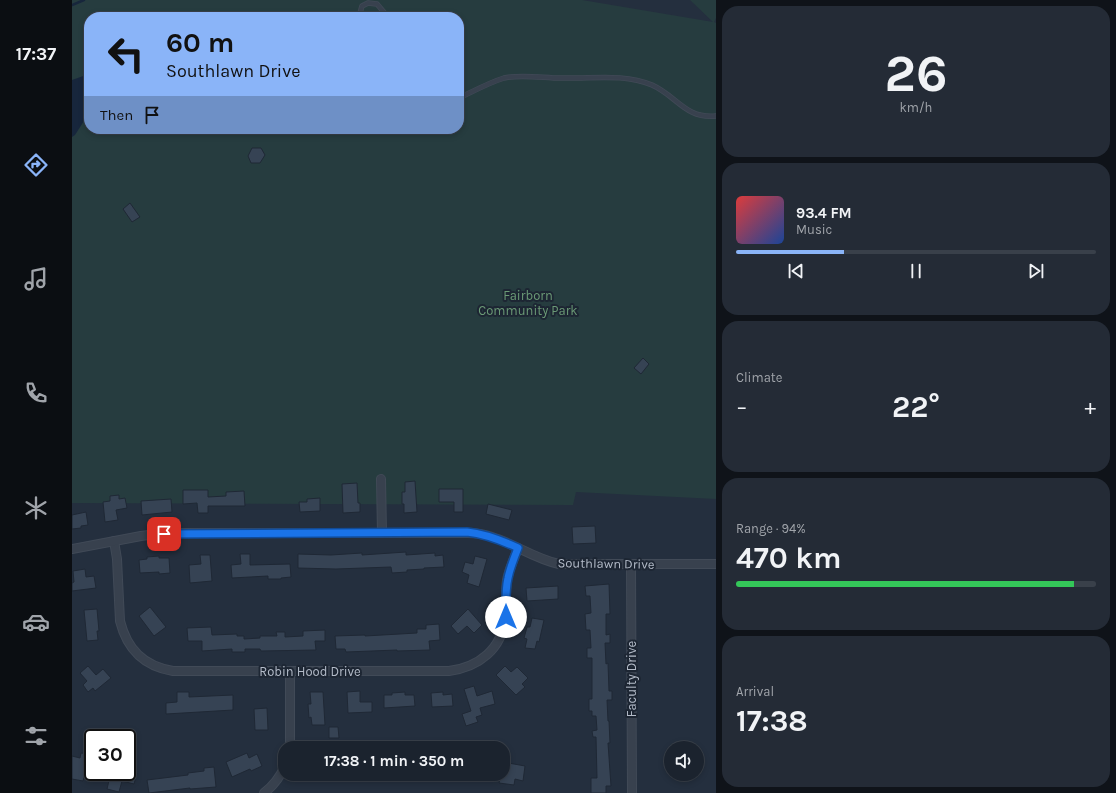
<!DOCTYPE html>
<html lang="en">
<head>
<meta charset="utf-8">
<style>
  :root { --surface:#1b232e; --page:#242b36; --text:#f1f3f6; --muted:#a0a4aa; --line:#39404a; --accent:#8ab4f8 }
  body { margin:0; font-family:Karla,sans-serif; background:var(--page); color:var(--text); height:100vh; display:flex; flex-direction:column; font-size:15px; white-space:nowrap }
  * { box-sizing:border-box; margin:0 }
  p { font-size:13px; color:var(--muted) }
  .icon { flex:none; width:22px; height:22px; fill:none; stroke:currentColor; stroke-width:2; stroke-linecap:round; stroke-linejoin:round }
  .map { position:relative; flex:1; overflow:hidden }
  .panel { display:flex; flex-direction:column; gap:6px; padding:6px; background:#0f1319; width:400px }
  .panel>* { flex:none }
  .hud { position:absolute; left:12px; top:12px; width:380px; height:122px; border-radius:16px; box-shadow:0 2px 6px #0003,0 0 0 1px var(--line); background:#8ab4f8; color:#111; overflow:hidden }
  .buttons { position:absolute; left:592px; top:741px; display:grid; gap:8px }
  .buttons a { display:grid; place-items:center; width:40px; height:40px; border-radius:50%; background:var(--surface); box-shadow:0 2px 6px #0003,0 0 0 1px var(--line); font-size:20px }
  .speed { position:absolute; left:12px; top:729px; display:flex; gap:8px; font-size:20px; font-weight:700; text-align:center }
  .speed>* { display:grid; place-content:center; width:52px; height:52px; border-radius:50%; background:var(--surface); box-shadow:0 2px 6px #0003,0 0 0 1px var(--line); line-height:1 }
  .speed .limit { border:2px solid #111; border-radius:6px; background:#fff; color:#111 }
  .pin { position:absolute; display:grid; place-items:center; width:34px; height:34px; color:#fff; margin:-17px; border-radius:8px; box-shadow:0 2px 6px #0006 }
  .me { position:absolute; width:44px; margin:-22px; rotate:0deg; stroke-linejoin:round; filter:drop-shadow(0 0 3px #0008) }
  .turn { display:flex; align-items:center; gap:14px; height:84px; padding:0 16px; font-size:18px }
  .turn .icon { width:52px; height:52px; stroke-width:2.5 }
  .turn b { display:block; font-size:28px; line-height:34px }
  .then { display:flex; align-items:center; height:38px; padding:0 16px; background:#0003; gap:8px; font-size:15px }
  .big { font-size:30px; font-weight:700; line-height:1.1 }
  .panel .tile { flex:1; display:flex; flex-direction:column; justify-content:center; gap:6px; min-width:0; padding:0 14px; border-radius:16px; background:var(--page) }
  .panel .dial { align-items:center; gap:0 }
  .dial b { font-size:52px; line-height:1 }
  .song { display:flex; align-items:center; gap:12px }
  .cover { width:48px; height:48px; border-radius:6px; background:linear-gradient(135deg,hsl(0 70% 55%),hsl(220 70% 35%)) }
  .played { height:4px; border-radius:2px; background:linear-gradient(90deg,var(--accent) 30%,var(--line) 30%) }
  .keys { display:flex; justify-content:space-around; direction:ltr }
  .heat { display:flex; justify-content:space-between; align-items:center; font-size:22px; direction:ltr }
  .charge { height:6px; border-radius:3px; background:linear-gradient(90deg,#34c759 94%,var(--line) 0) }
  .trip { position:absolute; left:206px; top:741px; width:232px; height:40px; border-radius:16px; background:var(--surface); box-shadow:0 2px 6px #0003,0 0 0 1px var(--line); font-weight:700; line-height:40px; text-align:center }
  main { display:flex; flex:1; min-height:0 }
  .tabs { display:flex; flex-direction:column; width:72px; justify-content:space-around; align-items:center; background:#0b0e12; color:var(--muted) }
  .tabs .icon { width:28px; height:28px }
  .tabs .on { color:var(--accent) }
  .tabs b { font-size:18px; color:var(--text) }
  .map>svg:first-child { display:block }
</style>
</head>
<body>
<main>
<nav class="tabs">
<b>17:37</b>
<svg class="icon on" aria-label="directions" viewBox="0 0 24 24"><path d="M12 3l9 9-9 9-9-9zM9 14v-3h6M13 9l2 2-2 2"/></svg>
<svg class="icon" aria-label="music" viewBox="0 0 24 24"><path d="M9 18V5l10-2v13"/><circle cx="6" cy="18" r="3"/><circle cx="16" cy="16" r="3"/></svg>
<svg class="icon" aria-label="phone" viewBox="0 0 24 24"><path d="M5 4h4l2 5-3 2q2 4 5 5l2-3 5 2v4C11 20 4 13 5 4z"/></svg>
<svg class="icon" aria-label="climate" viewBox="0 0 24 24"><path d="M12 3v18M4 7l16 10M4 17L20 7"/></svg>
<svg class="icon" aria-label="car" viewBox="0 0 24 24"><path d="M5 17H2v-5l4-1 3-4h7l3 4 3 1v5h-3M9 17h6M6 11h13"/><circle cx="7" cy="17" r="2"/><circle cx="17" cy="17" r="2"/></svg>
<svg class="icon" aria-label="filters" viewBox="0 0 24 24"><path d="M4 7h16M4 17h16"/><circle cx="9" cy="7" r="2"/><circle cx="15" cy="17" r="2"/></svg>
</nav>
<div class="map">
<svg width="644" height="793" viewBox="0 0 644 793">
  <rect width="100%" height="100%" fill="#242f3e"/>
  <!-- green -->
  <path fill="#263c3f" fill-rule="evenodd" d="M 0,0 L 510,0 L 641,22 L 618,0 L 644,0 L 644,18 L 642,22 L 644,23 L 644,499 L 504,492 L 501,505 L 0,503 ZM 17,17 L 387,17 L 387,129 L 17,129 Z"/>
  <!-- water -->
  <polygon fill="#17263c" points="17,74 17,113 3,135 0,137 0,80"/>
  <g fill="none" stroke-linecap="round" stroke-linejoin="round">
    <!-- stream -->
    <polyline stroke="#17263c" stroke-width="2.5" points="0,5 12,0"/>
  </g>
  <!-- building -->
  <g fill="#364354" stroke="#1f2835">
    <polygon points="180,148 189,148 193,155 188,163 179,163 176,156"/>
    <polygon points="58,203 68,217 60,222 51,209"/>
    <polygon points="571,358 577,364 569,374 562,368"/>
    <polygon points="343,481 345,512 332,513 332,504 330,504 330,492 333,492 333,482"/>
    <polygon points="285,483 286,503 288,503 288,512 271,513 270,484"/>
    <polygon points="367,489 391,489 391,512 382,512 382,502 367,502"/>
    <polygon points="111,490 136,490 136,497 154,496 154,492 172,491 173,506 136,506 136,513 126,513 125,503 111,504"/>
    <polygon points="47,495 47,499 53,498 55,508 44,510 46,520 33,522 31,502 38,501 38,496"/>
    <polygon points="248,498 248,511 228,512 227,502 235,502 235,499"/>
    <polygon points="99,499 100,512 70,515 69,501"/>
    <polygon points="416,504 440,510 437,520 414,514"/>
    <polygon points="14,512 16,525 9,526 9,528 0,529 0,515"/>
    <polygon points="523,526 524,543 501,544 500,527"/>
    <polygon points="334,552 334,555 363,553 363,556 371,555 372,567 352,568 352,569 335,570 335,572 320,573 319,567 264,569 226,568 226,554 259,555 290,553 290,555"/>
    <polygon points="168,554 178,554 178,565 218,564 219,577 209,578 209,579 196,579 196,576 160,578 159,565 169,564"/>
    <polygon points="128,555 138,555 140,581 118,583 117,565 129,564"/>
    <polygon points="87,556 87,558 97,558 98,573 87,574 87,572 68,573 67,560 75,559 75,557"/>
    <polygon points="403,556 415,559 407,587 395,583 397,575 390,572 393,562 401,564"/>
    <polygon points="13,569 14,577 22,576 24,588 0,591 0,583 2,582 1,571"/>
    <polygon points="537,584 538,614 534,614 534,635 538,634 538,643 533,643 534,664 536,663 537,691 540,691 540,700 535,700 536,721 537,721 538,743 536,743 539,786 534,786 534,793 519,793 519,778 525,778 524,737 521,737 520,731 525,730 524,716 520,716 520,711 517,711 517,699 520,699 520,658 515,658 515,648 519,648 518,630 514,630 513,614 519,613 518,596 514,596 513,586"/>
    <polygon points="486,586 486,599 455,601 454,588"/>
    <polygon points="78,607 94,627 82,636 67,616"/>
    <polygon points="25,609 27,631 25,631 26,640 15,641 12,610"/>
    <polygon points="396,609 410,625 402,633 395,626 386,634 379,626"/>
    <polygon points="460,618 472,620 467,642 465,641 463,649 453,648 455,639 452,638 455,627 458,627"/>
    <polygon points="367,624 368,640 357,641 358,650 325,651 325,650 274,652 273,649 264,649 263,636 293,635 293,636 345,633 345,629 354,629 354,625"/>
    <polygon points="139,627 140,635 165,634 165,636 172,636 172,639 188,638 188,636 205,636 204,632 213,632 213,637 231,636 231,631 253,630 253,641 243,641 244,650 189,651 188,649 173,649 173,652 160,652 160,649 130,651 130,641 116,641 115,628"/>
    <polygon points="16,666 24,675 31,669 39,678 23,691 21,688 16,692 11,685 15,681 8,673"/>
    <polygon points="433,666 439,672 445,667 456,678 450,684 453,687 444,695 424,675"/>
    <polygon points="402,686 405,696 420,691 423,704 408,708 410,715 404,717 406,722 394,726 390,714 399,711 392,689"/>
    <polygon points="288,691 288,702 300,702 300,712 276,713 275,692"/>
    <polygon points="105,692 117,692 117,697 161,695 161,710 94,714 94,703 105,702"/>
    <polygon points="238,692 251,692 253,725 240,725 239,717 237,718 236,704 239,704"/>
    <polygon points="333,692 333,695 342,695 343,706 312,708 312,695 320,695 320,693"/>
    <polygon points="371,692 371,695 380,694 381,706 360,707 359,693"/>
    <polygon points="195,708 196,730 183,730 182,709"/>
    <polygon points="257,727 266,727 267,738 257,738"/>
    <polygon points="9,753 18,754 17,760 21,761 21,771 14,770 11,781 0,779 0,756 8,758"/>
    <polygon points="175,753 177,758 185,754 190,766 179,771 178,769 160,777 154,762"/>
    <polygon points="431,762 453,766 451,781 443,779 442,785 427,783 429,774 431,774"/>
    <polygon points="142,767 144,787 118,789 118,788 77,793 75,780 116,775 116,773 132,771 132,768"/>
    <polygon points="55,770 65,773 62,784 50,781 47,792 35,789 39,772 55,772"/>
  </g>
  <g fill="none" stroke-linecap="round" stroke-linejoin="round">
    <!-- lane casing -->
    <g stroke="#414a57" stroke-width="5.5">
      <g id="lane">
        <polyline points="289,17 288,13 290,6 296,3 305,4 316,17"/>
        <path d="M 387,98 C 402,91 416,83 432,78 C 448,74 472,78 489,78 C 520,79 551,73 580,85 C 605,96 613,119 644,116"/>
      </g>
    </g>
    <!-- street casing -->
    <g stroke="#414a57" stroke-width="10">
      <g id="street">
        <polyline points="309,479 310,533"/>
        <path d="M 42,541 L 45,559 L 48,621 C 55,649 71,666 101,671 L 377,671 C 407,667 430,649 433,618 C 435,605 433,593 435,580 C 437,569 442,559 446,548"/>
        <path d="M 0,549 L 69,536 L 92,533 L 395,533 C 403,533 412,534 420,537 C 443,544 463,559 487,564 L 644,564"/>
        <polyline points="559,564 560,793"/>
        <polyline points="218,748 218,671"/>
        <path d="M 192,793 C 201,786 208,777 213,766"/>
      </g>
    </g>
    <!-- lane -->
    <use href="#lane" stroke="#38414e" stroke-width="4"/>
    <!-- street -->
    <use href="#street" stroke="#38414e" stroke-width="8"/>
  </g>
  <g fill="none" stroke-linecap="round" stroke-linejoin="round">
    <!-- route casing -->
    <g stroke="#114b97" stroke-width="10">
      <path id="route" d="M 92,534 L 395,532 C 414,534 429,540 446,548 C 442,558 438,568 436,578 C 433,591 434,604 434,617"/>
    </g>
    <!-- route -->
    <use href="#route" stroke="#1a73e8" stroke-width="7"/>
  </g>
  <g text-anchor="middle" stroke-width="4" stroke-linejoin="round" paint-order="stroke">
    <!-- park labels -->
    <g font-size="13" fill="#6b9a76" stroke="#1d2633">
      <text x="456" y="300">Fairborn<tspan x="456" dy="15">Community Park</tspan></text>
    </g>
    <!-- street labels -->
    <g font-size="13" fill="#b4bcc9" stroke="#1d2633">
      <text transform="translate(534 563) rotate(1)" y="5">Southlawn Drive</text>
      <text x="238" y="676">Robin Hood Drive</text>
      <text transform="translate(559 679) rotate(-90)" y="5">Faculty Drive</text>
    </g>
  </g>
</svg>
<div class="buttons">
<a><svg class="icon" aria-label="sound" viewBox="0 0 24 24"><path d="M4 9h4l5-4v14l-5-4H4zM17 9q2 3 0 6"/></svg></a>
</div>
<div class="speed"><div class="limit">30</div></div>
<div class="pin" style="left:92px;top:534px;background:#d93025"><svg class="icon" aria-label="arrive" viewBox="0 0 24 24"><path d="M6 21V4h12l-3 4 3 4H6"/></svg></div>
<svg class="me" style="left:434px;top:617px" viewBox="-20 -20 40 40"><circle r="19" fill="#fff"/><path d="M0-13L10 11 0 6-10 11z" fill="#1a73e8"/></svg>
<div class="trip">17:38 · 1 min · 350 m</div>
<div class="hud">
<div class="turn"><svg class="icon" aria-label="left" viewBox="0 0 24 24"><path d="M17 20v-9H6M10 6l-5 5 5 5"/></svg><div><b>60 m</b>Southlawn Drive</div></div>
<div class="then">Then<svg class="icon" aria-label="arrive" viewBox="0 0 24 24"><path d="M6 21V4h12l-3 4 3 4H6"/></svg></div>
</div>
</div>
<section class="panel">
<div class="tile dial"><b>26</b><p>km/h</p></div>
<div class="tile">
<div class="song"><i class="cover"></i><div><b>93.4 FM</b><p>Music</p></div></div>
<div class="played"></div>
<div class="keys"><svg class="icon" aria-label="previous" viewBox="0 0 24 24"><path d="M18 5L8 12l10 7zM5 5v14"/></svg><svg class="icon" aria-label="pause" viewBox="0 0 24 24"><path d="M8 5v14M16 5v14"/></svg><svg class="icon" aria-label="next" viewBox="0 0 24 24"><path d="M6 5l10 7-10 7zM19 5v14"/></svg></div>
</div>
<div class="tile"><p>Climate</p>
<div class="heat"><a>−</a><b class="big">22°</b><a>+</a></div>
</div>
<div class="tile"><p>Range · 94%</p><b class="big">470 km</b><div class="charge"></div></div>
<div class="tile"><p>Arrival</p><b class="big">17:38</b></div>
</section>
</main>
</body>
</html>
